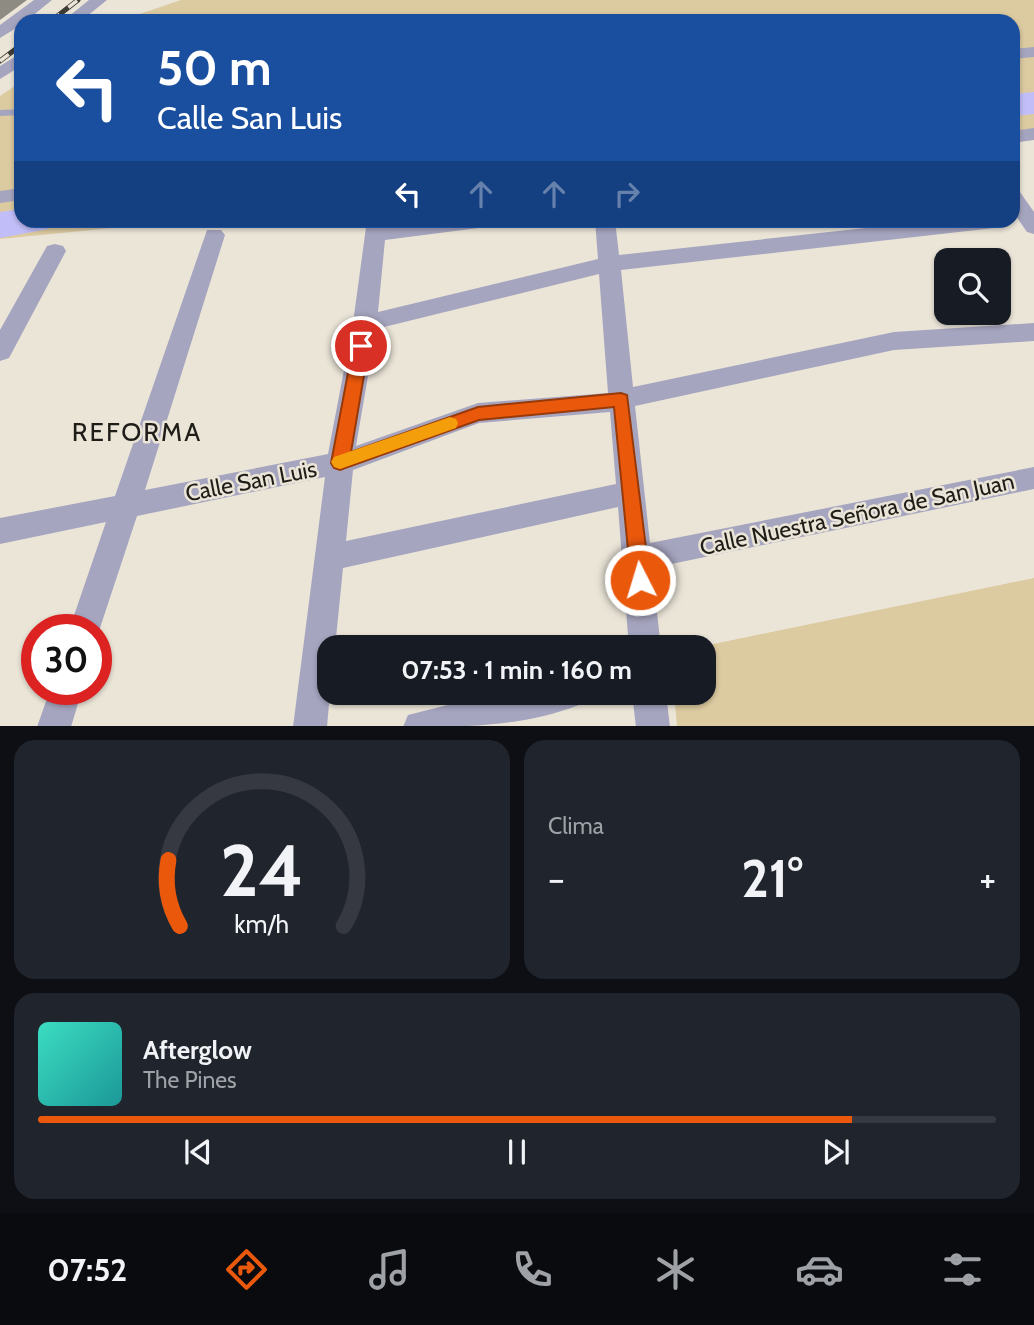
<!DOCTYPE html>
<html lang="es">
<head>
<meta charset="utf-8">
<style>
  :root { --surface:#171b24; --page:#20242c; --text:#f1f3f6; --muted:#9ea1a6; --line:#363941; --accent:#ea580c }
  body { margin:0; font-family:Cabin,sans-serif; background:var(--page); color:var(--text); height:100vh; display:flex; flex-direction:column; font-size:26px; white-space:nowrap }
  * { box-sizing:border-box; margin:0 }
  p { font-size:23px; color:var(--muted) }
  .icon { flex:none; width:38px; height:38px; fill:none; stroke:currentColor; stroke-width:2; stroke-linecap:round; stroke-linejoin:round }
  .map { position:relative; height:726px; overflow:hidden }
  .details { display:flex; flex-direction:column; gap:14px; padding:14px; background:#0d0f14; flex:1 }
  .details>* { flex:none }
  .banner { position:absolute; left:14px; top:14px; width:1006px; height:214px; border-radius:21px; box-shadow:0 2px 5px #0004; background:#1a4fa0; color:#fff; overflow:hidden }
  .tools { position:absolute; left:934px; top:248px; display:grid; gap:14px }
  .tools a { display:grid; place-items:center; width:77px; height:77px; border-radius:14px; background:var(--surface); box-shadow:0 2px 5px #0004; font-size:35px }
  .speed { position:absolute; left:21px; top:614px; display:flex; gap:14px; font-size:35px; font-weight:700; text-align:center }
  .speed>* { display:grid; place-content:center; width:91px; height:91px; border-radius:50%; background:var(--surface); box-shadow:0 2px 5px #0004; line-height:1 }
  .speed .limit { border:10px solid #d22; background:#fff; color:#111 }
  .pin { position:absolute; display:grid; place-items:center; width:60px; height:60px; color:#fff; margin:-30px; border:4px solid #fff; border-radius:50%; box-shadow:0 2px 7px #0007 }
  .me { position:absolute; width:77px; margin:-38px; rotate:355deg; stroke-linejoin:round; filter:drop-shadow(0 0 5px #0008) }
  .turn { display:flex; align-items:center; gap:24px; height:147px; padding:0 28px; font-size:32px }
  .turn .icon { width:91px; height:91px; stroke-width:2.5 }
  .turn b { display:block; font-size:49px; line-height:60px }
  .lanes { display:flex; align-items:center; height:66px; padding:0 28px; background:#0003; justify-content:center; gap:35px; direction:ltr }
  .lanes .off { opacity:.35 }
  .big { font-size:52px; font-weight:700; line-height:1.1 }
  .details .tile { flex:1; display:flex; flex-direction:column; justify-content:center; gap:10px; min-width:0; padding:0 24px; border-radius:21px; background:var(--page) }
  .details .dial { align-items:center; gap:0 }
  .dial svg { height:182px; overflow:visible; fill:none; stroke:var(--line); stroke-width:7; stroke-linecap:round; text-anchor:middle }
  .dial text { fill:var(--text); stroke:none }
  .song { display:flex; align-items:center; gap:21px }
  .cover { width:84px; height:84px; border-radius:10px; background:linear-gradient(135deg,hsl(170 70% 55%),hsl(180 70% 35%)) }
  .played { height:7px; border-radius:4px; background:linear-gradient(90deg,var(--accent) 85%,var(--line) 85%) }
  .keys { display:flex; justify-content:space-around; direction:ltr }
  .heat { display:flex; justify-content:space-between; align-items:center; font-size:38px; direction:ltr }
  .details .tiles { flex:1; display:grid; gap:14px; grid-template-columns:1fr 1fr }
  .tile:last-child { grid-column:span 2 }
  .trip { position:absolute; left:317px; top:635px; width:399px; height:70px; border-radius:21px; background:var(--surface); box-shadow:0 2px 5px #0004; font-weight:700; line-height:70px; text-align:center }
  .tabs { display:flex; height:112px; justify-content:space-around; align-items:center; background:#090b0e; color:var(--muted) }
  .tabs .icon { width:49px; height:49px }
  .tabs .active { color:var(--accent) }
  .tabs b { font-size:32px; color:var(--text) }
  .map>svg:first-child { display:block }
</style>
</head>
<body>
<div class="map">
<svg width="1034" height="727" viewBox="0 0 1034 727">
  <rect width="100%" height="100%" fill="#ebe5d8"/>
  <!-- green -->
  <g fill="#dccaa0">
    <polygon points="181,0 1034,0 1034,132 1013,136 1013,21 119,21"/>
    <polygon points="21,82 21,220 183,221 0,239 0,96"/>
    <polygon points="1034,578 1034,726 677,726 674,693 704,693 704,648 699,647"/>
  </g>
  <g fill="none" stroke-linecap="round" stroke-linejoin="round">
    <!-- river -->
    <g fill="#c1bdf8" fill-rule="evenodd">
      <polygon points="1034,92 1034,114 1013,116 1013,94"/>
      <polygon points="21,209 21,220 53,220 48,229 0,238 0,212"/>
    </g>
    <!-- service -->
    <polygon fill="#a6a5bf" fill-rule="evenodd" points="21,109 21,115 0,116 0,110"/>
    <!-- minor -->
    <g fill="#a6a5bf" fill-rule="evenodd">
      <polygon points="34,0 52,0 26,21 21,21 21,25 0,38 0,25"/>
      <polygon points="89,0 107,0 81,21 63,21"/>
      <polygon points="1034,47 1034,57 1013,59 1013,49"/>
      <polygon points="21,53 21,66 0,79 0,66"/>
      <polygon points="1034,128 1034,140 1013,143 1013,131"/>
      <polygon points="21,188 21,200 0,203 0,191"/>
      <polygon points="1013,190 1020,192 1034,212 1034,234 1027,232 1013,212"/>
      <path d="M 367,220 L 387,220 L 387,227 L 433,220 L 496,220 L 493,225 L 486,227 L 385,240 L 378,312 L 598,259 L 595,220 L 615,220 L 619,255 L 939,220 L 1013,220 L 1010,225 L 1003,227 L 621,270 L 633,387 L 894,332 L 1034,323 L 1034,341 L 894,350 L 635,406 L 650,543 L 1034,467 L 1034,489 L 652,568 L 661,648 L 629,648 L 618,507 L 343,568 L 335,648 L 329,648 L 330,693 L 327,727 L 293,727 L 325,477 L 137,516 L 96,640 L 96,630 L 69,630 L 106,522 L 0,544 L 0,518 L 115,496 L 207,230 L 221,230 L 225,235 L 145,490 L 328,454 L 353,323 ZM 599,274 L 608,393 L 478,403 L 356,446 L 376,329 ZM 610,412 L 616,484 L 346,541 L 353,470 L 479,423 Z"/>
      <polygon points="55,244 63,246 66,251 9,358 0,361 0,330 47,246"/>
      <polygon points="50,690 82,690 71,727 37,727"/>
      <path d="M 495,693 L 584,693 L 579,705 C 522,727 464,727 403,727 L 408,715 Z"/>
      <polygon points="632,693 666,693 670,727 636,727"/>
    </g>
    <!-- rail casing -->
    <g stroke="#3e3c36" stroke-width="5">
      <g id="rail">
        <polyline points="51,21 78,0"/>
        <polyline points="0,61 21,45"/>
      </g>
    </g>
    <!-- rail -->
    <use href="#rail" stroke="#ebe5d8" stroke-width="3.5" stroke-dasharray="11" stroke-linecap="butt"/>
  </g>
  <!-- shaded-wall -->
  <polygon fill="#8e8b82" points="0,0 27,0 0,20"/>
  <!-- route -->
  <polygon fill="#ea580c" stroke="#983908" stroke-width="2" points="361,340 369,346 351,452 478,407 621,393 627,395 650,580 647,587 640,589 633,587 631,580 614,407 479,420 340,470 334,468 331,463 353,346"/>
  <!-- slow -->
  <polygon fill="#f59e0b" points="450,417 456,419 458,423 456,428 340,469 334,467 331,462 334,457"/>
  <g text-anchor="middle" stroke-width="5" stroke-linejoin="round" paint-order="stroke">
    <!-- street labels -->
    <g font-size="23" fill="#1f1d18" stroke="#ebe5d8">
      <text transform="translate(251 481) rotate(-11)" y="8">Calle San Luis</text>
      <text transform="translate(857 514) rotate(-12)" y="8">Calle Nuestra Señora de San Juan</text>
    </g>
    <!-- quarter labels -->
    <g font-size="26" letter-spacing="2" fill="#1f1d18" stroke="#ebe5d8">
      <text x="137" y="441">REFORMA</text>
    </g>
  </g>
</svg>
<div class="tools">
<a><svg class="icon" aria-label="search" viewBox="0 0 24 24"><circle cx="10" cy="10" r="6"/><path d="M15 15l6 6"/></svg></a>
</div>
<div class="speed"><div class="limit">30</div></div>
<div class="pin" style="left:361px;top:346px;background:#d93025"><svg class="icon" aria-label="arrive" viewBox="0 0 24 24"><path d="M6 21V4h12l-3 4 3 4H6"/></svg></div>
<svg class="me" style="left:640px;top:580px" viewBox="-20 -20 40 40"><circle r="17" fill="#ea580c" stroke="#fff" stroke-width="3"/><path d="M0-11L8 9 0 5-8 9z" fill="#fff"/></svg>
<div class="trip">07:53 · 1 min · 160 m</div>
<div class="banner">
<div class="turn"><svg class="icon" aria-label="left" viewBox="0 0 24 24"><path d="M17 20v-9H6M10 6l-5 5 5 5"/></svg><div><b>50 m</b>Calle San Luis</div></div>
<div class="lanes"><svg class="icon" aria-label="left" viewBox="0 0 24 24"><path d="M17 20v-9H6M10 6l-5 5 5 5"/></svg><svg class="icon off" aria-label="ahead" viewBox="0 0 24 24"><path d="M12 20V5M6 11l6-6 6 6"/></svg><svg class="icon off" aria-label="ahead" viewBox="0 0 24 24"><path d="M12 20V5M6 11l6-6 6 6"/></svg><svg class="icon off" aria-label="right" viewBox="0 0 24 24"><path d="M7 20v-9h11M14 6l5 5-5 5"/></svg></div>
</div>
</div>
<section class="details">
<div class="tiles">
<div class="tile dial"><svg viewBox="0 0 100 80">
<path d="M14 69A42 42 0 1 1 86 69"/>
<path d="M14 69A42 42 0 0 1 9 40" stroke="#ea580c"/>
<text x="50" y="56" font-size="32" font-weight="700">24</text>
<text x="50" y="72" font-size="11">km/h</text>
</svg></div>
<div class="tile"><p>Clima</p>
<div class="heat"><a>−</a><b class="big">21°</b><a>+</a></div>
</div>
<div class="tile">
<div class="song"><i class="cover"></i><div><b>Afterglow</b><p>The Pines</p></div></div>
<div class="played"></div>
<div class="keys"><svg class="icon" aria-label="previous" viewBox="0 0 24 24"><path d="M18 5L8 12l10 7zM5 5v14"/></svg><svg class="icon" aria-label="pause" viewBox="0 0 24 24"><path d="M8 5v14M16 5v14"/></svg><svg class="icon" aria-label="next" viewBox="0 0 24 24"><path d="M6 5l10 7-10 7zM19 5v14"/></svg></div>
</div>
</div>
</section>
<nav class="tabs">
<b>07:52</b>
<svg class="icon active" aria-label="directions" viewBox="0 0 24 24"><path d="M12 3l9 9-9 9-9-9zM9 14v-3h6M13 9l2 2-2 2"/></svg>
<svg class="icon" aria-label="music" viewBox="0 0 24 24"><path d="M9 18V5l10-2v13"/><circle cx="6" cy="18" r="3"/><circle cx="16" cy="16" r="3"/></svg>
<svg class="icon" aria-label="phone" viewBox="0 0 24 24"><path d="M5 4h4l2 5-3 2q2 4 5 5l2-3 5 2v4C11 20 4 13 5 4z"/></svg>
<svg class="icon" aria-label="climate" viewBox="0 0 24 24"><path d="M12 3v18M4 7l16 10M4 17L20 7"/></svg>
<svg class="icon" aria-label="car" viewBox="0 0 24 24"><path d="M5 17H2v-5l4-1 3-4h7l3 4 3 1v5h-3M9 17h6M6 11h13"/><circle cx="7" cy="17" r="2"/><circle cx="17" cy="17" r="2"/></svg>
<svg class="icon" aria-label="filters" viewBox="0 0 24 24"><path d="M4 7h16M4 17h16"/><circle cx="9" cy="7" r="2"/><circle cx="15" cy="17" r="2"/></svg>
</nav>
</body>
</html>
